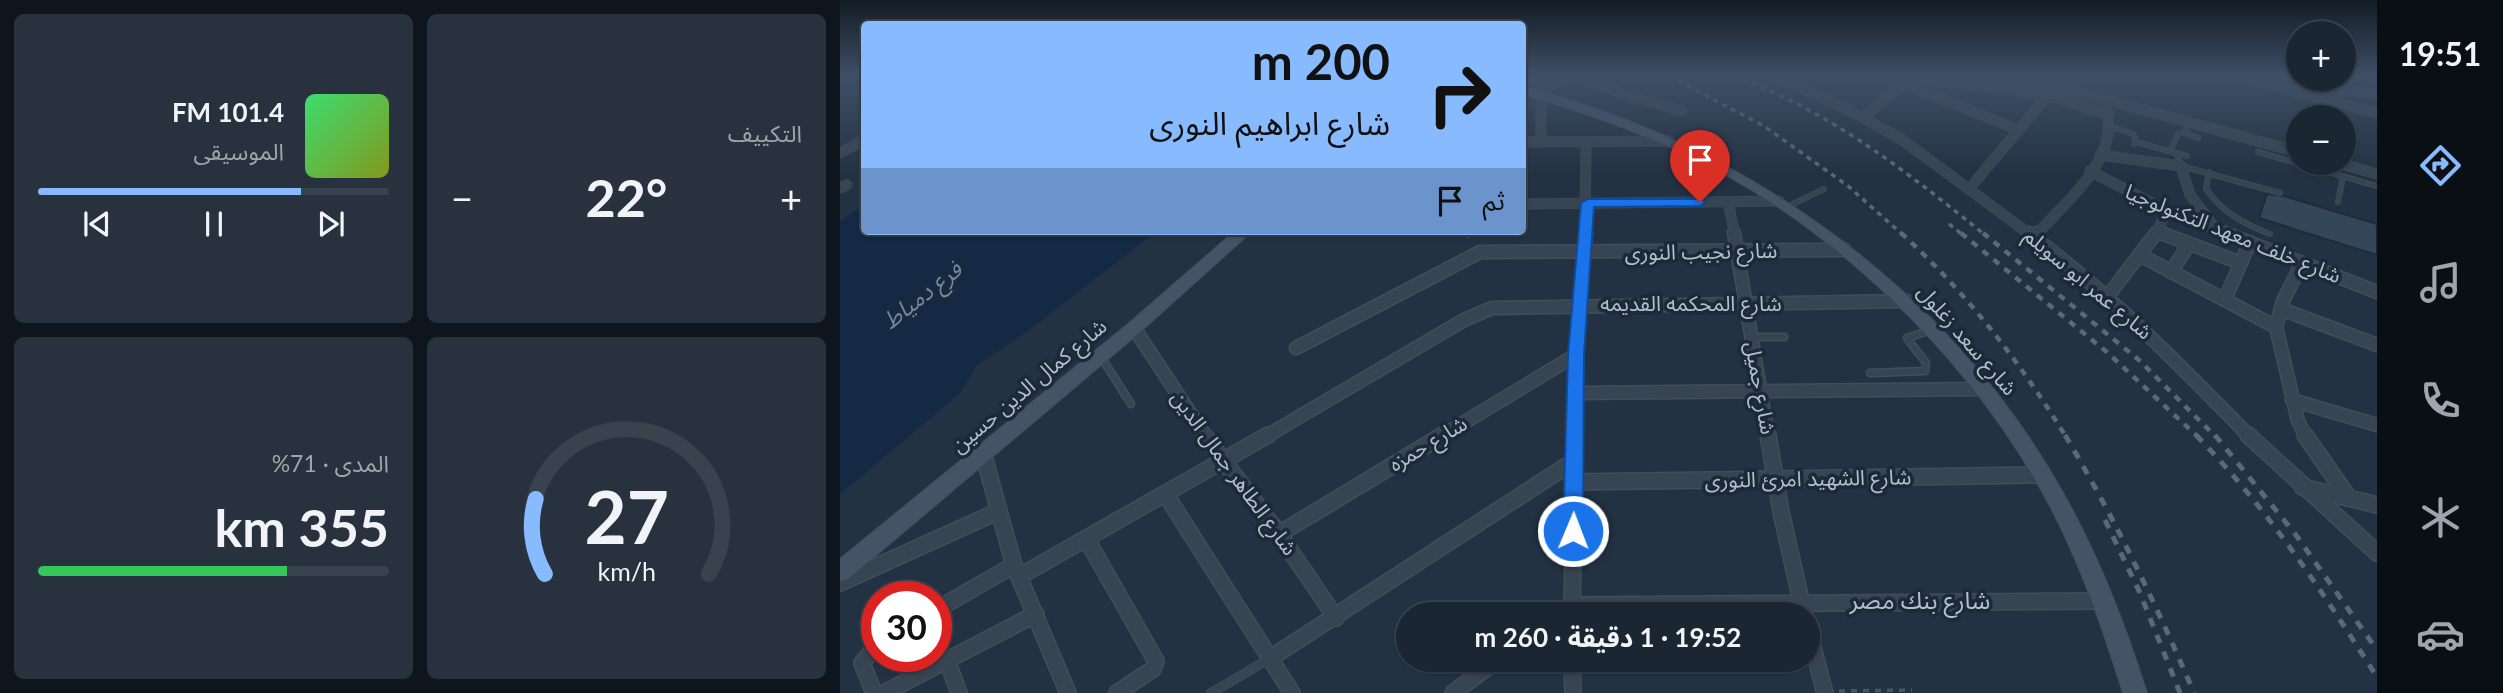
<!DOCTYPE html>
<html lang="ar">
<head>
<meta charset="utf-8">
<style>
  :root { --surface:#1a2632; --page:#27323e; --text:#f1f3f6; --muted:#9fa5ac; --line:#38434d; --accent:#87baff }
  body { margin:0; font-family:Lato,"Noto Sans Arabic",sans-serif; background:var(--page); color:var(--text); direction:rtl; height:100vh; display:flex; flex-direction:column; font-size:26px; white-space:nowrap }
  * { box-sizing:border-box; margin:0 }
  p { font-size:23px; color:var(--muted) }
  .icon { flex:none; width:38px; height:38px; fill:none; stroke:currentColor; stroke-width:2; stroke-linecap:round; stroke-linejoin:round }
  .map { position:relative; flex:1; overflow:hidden; direction:ltr }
  .drawer { display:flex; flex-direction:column; gap:14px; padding:14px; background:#0e151c; width:840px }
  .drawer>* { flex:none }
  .guide { position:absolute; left:21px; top:21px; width:665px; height:214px; border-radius:7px; box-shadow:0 2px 5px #0004,0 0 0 2px var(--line); direction:rtl; background:#87baff; color:#111; overflow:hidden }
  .fabs { position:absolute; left:1446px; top:21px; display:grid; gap:14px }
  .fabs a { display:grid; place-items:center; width:70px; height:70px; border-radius:50%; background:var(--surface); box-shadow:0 2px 5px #0004,0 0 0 2px var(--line); font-size:35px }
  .speed { position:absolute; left:21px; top:581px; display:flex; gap:14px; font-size:35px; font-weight:700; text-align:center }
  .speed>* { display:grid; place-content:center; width:91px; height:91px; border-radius:50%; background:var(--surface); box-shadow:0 2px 5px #0004,0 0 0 2px var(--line); line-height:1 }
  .speed .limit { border:10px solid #d22; background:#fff; color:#111 }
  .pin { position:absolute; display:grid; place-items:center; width:60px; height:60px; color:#fff; margin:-72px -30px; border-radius:50% 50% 50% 0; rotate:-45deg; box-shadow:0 0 7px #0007 }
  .pin .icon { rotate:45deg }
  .me { position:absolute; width:77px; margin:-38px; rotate:1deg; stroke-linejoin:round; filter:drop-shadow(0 0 5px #0008) }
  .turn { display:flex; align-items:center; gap:24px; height:147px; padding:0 21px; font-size:32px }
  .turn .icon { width:91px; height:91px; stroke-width:2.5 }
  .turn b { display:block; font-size:49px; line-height:60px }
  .then { display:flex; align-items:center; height:66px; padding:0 21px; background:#0003; gap:14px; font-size:26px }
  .big { font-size:52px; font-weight:700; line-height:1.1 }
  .drawer .tile { flex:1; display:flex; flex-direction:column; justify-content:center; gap:10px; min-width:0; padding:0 24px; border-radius:10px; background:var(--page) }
  .drawer .dial { align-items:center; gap:0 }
  .dial svg { height:182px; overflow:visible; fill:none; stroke:var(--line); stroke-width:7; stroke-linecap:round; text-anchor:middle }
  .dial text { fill:var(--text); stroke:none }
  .song { display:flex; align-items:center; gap:21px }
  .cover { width:84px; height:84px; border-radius:10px; background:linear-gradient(135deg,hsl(140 70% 55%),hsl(70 70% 35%)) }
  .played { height:7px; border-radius:4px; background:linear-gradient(90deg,var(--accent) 75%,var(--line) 75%) }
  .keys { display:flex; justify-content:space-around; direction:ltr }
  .heat { display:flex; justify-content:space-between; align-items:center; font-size:38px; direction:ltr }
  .charge { height:10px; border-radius:5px; background:linear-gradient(90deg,#34c759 71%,var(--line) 0) }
  .drawer .tiles { flex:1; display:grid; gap:14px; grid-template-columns:repeat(2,1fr) }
  .trip { position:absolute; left:556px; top:602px; width:424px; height:70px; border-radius:35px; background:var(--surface); box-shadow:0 2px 5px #0004,0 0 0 2px var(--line); font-weight:700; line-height:70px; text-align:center; direction:rtl }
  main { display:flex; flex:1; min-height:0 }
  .tab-bar { display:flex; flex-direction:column; width:126px; justify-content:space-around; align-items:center; background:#0a0f14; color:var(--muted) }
  .tab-bar .icon { width:49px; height:49px }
  .tab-bar .selected { color:var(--accent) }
  .tab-bar b { font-size:32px; color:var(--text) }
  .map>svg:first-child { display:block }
</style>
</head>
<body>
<main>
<nav class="tab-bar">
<b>19:51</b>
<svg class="icon selected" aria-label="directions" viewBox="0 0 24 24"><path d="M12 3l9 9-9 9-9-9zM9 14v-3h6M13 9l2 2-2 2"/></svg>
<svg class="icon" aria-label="music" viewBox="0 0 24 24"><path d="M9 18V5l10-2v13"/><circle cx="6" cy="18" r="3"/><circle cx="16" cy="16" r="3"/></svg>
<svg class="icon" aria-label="phone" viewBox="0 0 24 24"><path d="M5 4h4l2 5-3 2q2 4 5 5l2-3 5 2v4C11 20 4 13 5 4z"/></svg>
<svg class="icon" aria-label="climate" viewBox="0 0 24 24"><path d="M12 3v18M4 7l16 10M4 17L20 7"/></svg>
<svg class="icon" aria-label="car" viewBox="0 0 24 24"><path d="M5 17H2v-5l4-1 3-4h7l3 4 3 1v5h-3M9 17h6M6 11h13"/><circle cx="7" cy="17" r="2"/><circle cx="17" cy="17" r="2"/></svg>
</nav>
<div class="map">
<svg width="1537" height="693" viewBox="0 0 1537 693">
  <rect width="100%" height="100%" fill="#233243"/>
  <!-- water -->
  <polygon fill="#142943" points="24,204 24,231 317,231 189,330 137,365 119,394 0,494 0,222"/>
  <!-- building -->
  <polygon fill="#34465a" stroke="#1e2b3a" stroke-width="2" points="1427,194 1444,196 1537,224 1537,255 1419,218"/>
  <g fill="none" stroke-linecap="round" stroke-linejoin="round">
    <!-- lane-far2 casing -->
    <g stroke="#414d5c" stroke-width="6">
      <g id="lane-far2">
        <polyline points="1270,126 1293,134 1296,139 1294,144"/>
        <polyline points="1346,130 1347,134 1358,138"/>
        <polyline points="1296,142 1347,156"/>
        <polyline points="1330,151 1338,134 1346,132"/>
        <polyline points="1418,152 1537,186"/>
        <polyline points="1336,153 1341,166 1440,193"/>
        <path d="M 1369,172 L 1366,189 C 1382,212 1404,224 1430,234"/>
        <polyline points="1498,202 1503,176"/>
        <polyline points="947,207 984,189"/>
      </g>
    </g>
    <!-- lane-far1 casing -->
    <g stroke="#414d5c" stroke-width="9">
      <g id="lane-far1">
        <polyline points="911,337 944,337"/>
        <polyline points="260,355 291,404"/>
        <polyline points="1030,373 1085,371 1086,363 1067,338 1088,331"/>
      </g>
    </g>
    <!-- lane casing -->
    <g stroke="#414d5c" stroke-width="10">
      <polyline id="lane" points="371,693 429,659"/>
    </g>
    <!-- street-far2 casing -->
    <g stroke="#414d5c" stroke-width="11">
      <g id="street-far2">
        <polyline points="739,76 785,95 842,111"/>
        <polyline points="1062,76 1228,97"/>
        <polyline points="1140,76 1227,89 1458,152"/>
        <polyline points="1396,76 1537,113"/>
        <polyline points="937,77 1005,108 1061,139 1191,235"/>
        <polyline points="1065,84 1179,130"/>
        <polyline points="700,91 729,76"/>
        <polyline points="1471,93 1512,91 1537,94"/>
        <polyline points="701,94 701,142"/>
        <polyline points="1024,117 1068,79"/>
        <polyline points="682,142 828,141"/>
        <polyline points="0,153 24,140"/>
        <polyline points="1260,155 1341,166 1350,195 1376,229"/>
        <polyline points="1498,163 1537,174"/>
        <polyline points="1250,171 1327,211 1390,235"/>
        <polyline points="0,188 7,185"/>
        <polyline points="1129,189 1208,95 1269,115"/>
        <polyline points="888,202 895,235"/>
        <polyline points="682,204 939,201"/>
        <polyline points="1317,232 1326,235"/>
        <polyline points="745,235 746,141"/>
        <path d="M 1196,235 C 1227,200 1281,159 1266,107"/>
        <polyline points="1315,235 1327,211"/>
      </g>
    </g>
    <!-- street-far1 casing -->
    <g stroke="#414d5c" stroke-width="15">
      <g id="street-far1">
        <polyline points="894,233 928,437"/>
        <path d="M 1188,233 C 1270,294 1339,364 1410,437"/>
        <polyline points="1321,233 1401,263"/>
        <polyline points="1385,233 1537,292"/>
        <polyline points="1194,237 1197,233"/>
        <polyline points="1300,255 1436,327 1458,421 1466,437"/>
        <polyline points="1331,272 1349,244"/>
        <polyline points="1268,296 1316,233"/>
        <polyline points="1385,299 1410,242"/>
        <polyline points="1441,309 1537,345"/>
        <polyline points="1436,327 1443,301 1462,263"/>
        <polyline points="294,328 366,437"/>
        <polyline points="456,348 640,252 1005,250"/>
        <polyline points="736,393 1144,389"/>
        <polyline points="1452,400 1537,425"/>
        <polyline points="425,437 624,320 652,308 1067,301"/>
        <polyline points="600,437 736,355"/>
        <polyline points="735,437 736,355 746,233"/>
      </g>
    </g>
    <!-- street casing -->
    <g stroke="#414d5c" stroke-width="18">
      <g id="street">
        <polyline points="364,435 439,534 496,618"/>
        <polyline points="928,435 941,512 964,614"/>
        <polyline points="1408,435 1537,553"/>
        <polyline points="1465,435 1508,497"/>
        <polyline points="143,453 174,565 228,693"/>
        <polyline points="733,482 1202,475"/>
        <polyline points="1462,487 1537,505"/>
        <polyline points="326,495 452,693"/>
        <polyline points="439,534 603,435"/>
        <polyline points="247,540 316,661 313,669 277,693"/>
        <polyline points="180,576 428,435"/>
        <polyline points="0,583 159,511"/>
        <polyline points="732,605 1260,601"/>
        <polyline points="96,610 174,565"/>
        <polyline points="732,614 735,435"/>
        <polyline points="968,629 985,693"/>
        <polyline points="429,659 734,461"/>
        <polyline points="107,660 119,693"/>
        <polyline points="732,660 733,693"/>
        <polyline points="34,693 22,663 37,645"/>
        <polyline points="44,693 196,614"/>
        <polyline points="613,693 657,660"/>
      </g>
    </g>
    <!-- secondary casing -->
    <g stroke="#414d5c" stroke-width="2">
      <g id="secondary">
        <path d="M 682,86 C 907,145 1109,289 1223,493 C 1259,556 1285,624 1307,693 L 1283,693 C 1263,629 1241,565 1210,506 C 1131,357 986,216 832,148 C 783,126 734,109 682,94 Z"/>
        <polygon points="395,231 412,231 300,332 8,579 0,582 0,559 288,324"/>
      </g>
    </g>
    <!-- path-far2 -->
    <polyline stroke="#3e5b5c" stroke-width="2" stroke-dasharray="4.5 4.5" stroke-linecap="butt" points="627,232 628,235"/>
    <!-- path-far1 -->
    <polyline stroke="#3e5b5c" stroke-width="2.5" stroke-dasharray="5 5" stroke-linecap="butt" points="627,233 629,242"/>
    <!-- path -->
    <polyline stroke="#3e5b5c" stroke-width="3.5" stroke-dasharray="6 6" stroke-linecap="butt" points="999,691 1072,690"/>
    <!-- lane-far2 -->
    <use href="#lane-far2" stroke="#374452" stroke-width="4.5"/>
    <!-- lane-far1 -->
    <use href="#lane-far1" stroke="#374452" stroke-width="6"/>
    <!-- lane -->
    <use href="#lane" stroke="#374452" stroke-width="8"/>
    <!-- street-far2 -->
    <use href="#street-far2" stroke="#374452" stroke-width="10"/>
    <!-- street-far1 -->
    <use href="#street-far1" stroke="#374452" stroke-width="12"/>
    <!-- street -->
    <use href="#street" stroke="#374452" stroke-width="15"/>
    <!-- secondary -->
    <use href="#secondary" fill="#455366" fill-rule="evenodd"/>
    <!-- rail-far2 -->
    <g stroke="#59687a" stroke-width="3.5" stroke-dasharray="5 5" stroke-linecap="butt">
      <polyline points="829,76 924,126 1008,186 1063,235"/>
      <path d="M 893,76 C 990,111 1066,171 1145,235"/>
      <polyline points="1109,224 1123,235"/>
    </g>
    <!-- rail-far1 -->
    <g stroke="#59687a" stroke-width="4.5" stroke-dasharray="7 7" stroke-linecap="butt">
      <path d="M 1061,233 C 1125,291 1181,363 1226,437"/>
      <polyline points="1121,233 1268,353 1358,437"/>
      <polyline points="1143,233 1299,360 1376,437"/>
    </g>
    <!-- rail -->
    <g stroke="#59687a" stroke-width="5" stroke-dasharray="9 9" stroke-linecap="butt">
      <path d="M 1225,435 C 1275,519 1316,604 1354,693"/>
      <path d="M 1356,435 C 1428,509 1482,591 1537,677"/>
      <polyline points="1375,435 1456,535 1537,650"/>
      <polyline points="1265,520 1300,593 1340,693"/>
    </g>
  </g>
  <!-- sky -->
  <linearGradient id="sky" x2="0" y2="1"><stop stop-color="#131c25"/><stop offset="0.44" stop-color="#3f4f66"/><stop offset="1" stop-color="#3f4f66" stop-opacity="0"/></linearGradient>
  <rect width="1537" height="173" fill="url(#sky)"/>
  <!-- route -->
  <polygon fill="#1a73e8" stroke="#114b97" stroke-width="2" points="748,199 860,199 866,202 860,206 754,207 744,355 743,531 740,537 726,537 723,531 728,355 741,203"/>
  <g text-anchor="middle" stroke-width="7" stroke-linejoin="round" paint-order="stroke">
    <!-- street labels -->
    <g font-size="21" fill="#b4bfcd" stroke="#1c2938">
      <text transform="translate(1393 234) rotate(22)" y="7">شارع خلف معهد التكنولوجيا</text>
      <text transform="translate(861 252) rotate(-1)" y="7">شارع نجيب النورى</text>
      <text transform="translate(1248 284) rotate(40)" y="7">شارع عمر ابو سويلم</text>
      <text x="851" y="311">شارع المحكمه القديمه</text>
      <text transform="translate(1127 340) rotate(49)" y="7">شارع سعد زغلول</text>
      <text transform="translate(189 386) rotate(-40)" y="7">شارع كمال الدين حسين</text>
      <text transform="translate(920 388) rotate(80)" y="7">شارع جميل</text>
      <text transform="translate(588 444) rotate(-31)" y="7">شارع حمزه</text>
      <text transform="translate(394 473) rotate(54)" y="7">شارع الطاهر جمال الدين</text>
      <text transform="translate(968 479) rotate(-1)" y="7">شارع الشهيد امرئ النورى</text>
    </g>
    <!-- water labels -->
    <g font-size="23" font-style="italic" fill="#6a8aaf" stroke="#1c2938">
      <text transform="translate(82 295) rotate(-38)" y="8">فرع دمياط</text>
    </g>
    <!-- near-street labels -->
    <g font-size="24" fill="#b4bfcd" stroke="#1c2938">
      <text x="1080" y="609">شارع بنك مصر</text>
    </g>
  </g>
</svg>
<div class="fabs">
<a>+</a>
<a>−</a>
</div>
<div class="speed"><div class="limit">30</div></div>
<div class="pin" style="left:860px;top:202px;background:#d93025"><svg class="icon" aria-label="arrive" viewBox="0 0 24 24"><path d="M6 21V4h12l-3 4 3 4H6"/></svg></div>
<svg class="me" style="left:733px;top:531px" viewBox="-20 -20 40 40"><circle r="17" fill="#1a73e8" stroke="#fff" stroke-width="3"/><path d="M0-11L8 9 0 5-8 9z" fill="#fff"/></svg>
<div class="trip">19:52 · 1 دقيقة · 260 m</div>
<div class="guide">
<div class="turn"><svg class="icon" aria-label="right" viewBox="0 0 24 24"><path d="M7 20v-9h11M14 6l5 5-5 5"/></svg><div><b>200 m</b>شارع ابراهيم النورى</div></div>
<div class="then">ثم<svg class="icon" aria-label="arrive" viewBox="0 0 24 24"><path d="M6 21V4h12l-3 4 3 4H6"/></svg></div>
</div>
</div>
<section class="drawer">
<div class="tiles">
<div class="tile"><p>التكييف</p>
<div class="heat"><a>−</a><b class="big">22°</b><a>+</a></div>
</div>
<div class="tile">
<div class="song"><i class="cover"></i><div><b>101.4 FM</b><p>الموسيقى</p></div></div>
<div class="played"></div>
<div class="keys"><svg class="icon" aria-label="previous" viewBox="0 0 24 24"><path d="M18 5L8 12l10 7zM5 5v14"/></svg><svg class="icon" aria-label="pause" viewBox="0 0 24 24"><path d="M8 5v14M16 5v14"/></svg><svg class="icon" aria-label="next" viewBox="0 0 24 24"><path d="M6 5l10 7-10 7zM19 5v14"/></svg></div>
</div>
<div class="tile dial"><svg viewBox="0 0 100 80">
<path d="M14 69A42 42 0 1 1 86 69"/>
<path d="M14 69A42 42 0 0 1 10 36" stroke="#87baff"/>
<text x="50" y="56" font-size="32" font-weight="700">27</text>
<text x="50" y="72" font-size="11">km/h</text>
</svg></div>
<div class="tile"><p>المدى · 71%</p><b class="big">355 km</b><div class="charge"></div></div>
</div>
</section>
</main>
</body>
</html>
